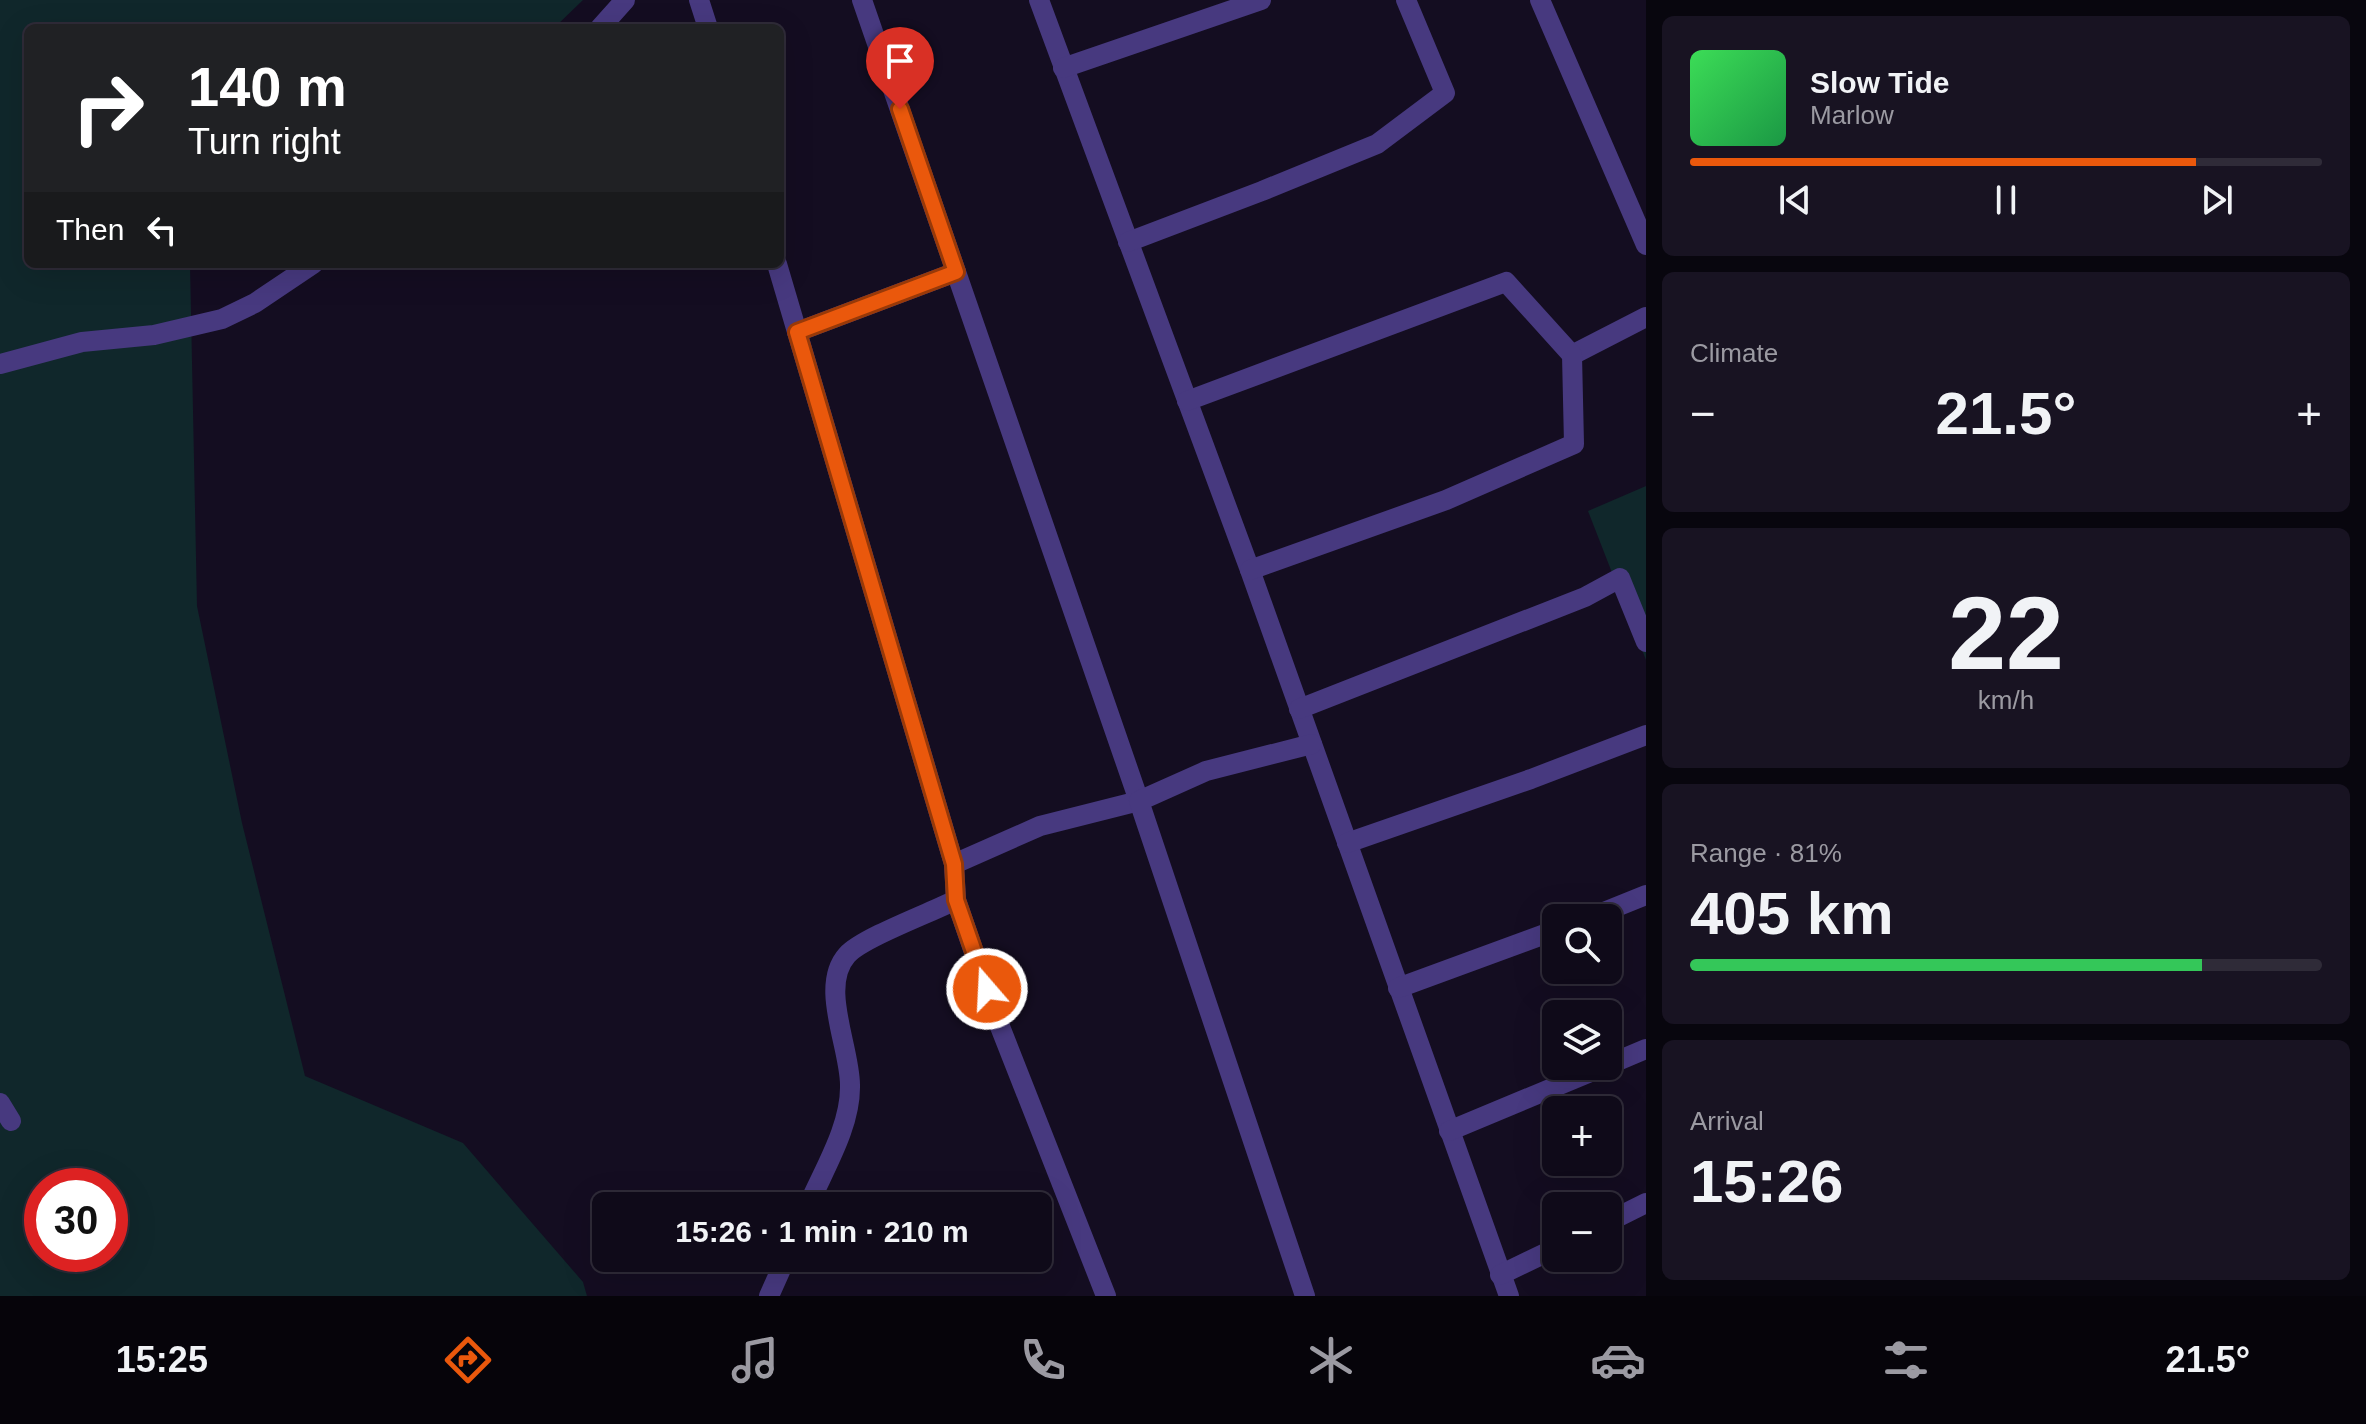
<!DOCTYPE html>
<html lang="en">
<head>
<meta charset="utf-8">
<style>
  :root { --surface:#0f0a19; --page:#181322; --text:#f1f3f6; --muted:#9b9aa2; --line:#2f2b38; --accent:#ea580c }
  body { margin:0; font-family:Helvetica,sans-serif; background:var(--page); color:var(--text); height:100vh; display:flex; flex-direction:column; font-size:30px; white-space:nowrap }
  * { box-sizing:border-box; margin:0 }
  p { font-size:26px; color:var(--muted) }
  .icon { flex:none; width:44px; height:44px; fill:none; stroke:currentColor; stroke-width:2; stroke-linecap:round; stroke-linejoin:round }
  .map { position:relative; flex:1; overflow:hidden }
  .side { display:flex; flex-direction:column; gap:16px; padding:16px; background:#08060e; width:720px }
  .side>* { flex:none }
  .guide { position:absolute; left:24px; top:24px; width:760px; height:244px; border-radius:12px; box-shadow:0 8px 32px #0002,0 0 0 2px var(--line); background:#202124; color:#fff; overflow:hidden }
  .controls { position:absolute; left:1542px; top:904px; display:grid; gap:16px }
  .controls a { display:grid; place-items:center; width:80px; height:80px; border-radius:12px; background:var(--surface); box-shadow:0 8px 32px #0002,0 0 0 2px var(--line); font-size:40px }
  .speed { position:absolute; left:24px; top:1168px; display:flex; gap:16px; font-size:40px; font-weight:700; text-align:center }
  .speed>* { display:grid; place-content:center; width:104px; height:104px; border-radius:50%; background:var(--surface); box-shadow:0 8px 32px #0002,0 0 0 2px var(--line); line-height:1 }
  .speed .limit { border:12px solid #d22; background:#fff; color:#111 }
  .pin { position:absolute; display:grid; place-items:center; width:68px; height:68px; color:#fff; margin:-82px -34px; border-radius:50% 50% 50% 0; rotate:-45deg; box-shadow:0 0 8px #0007 }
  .pin .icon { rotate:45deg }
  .me { position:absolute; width:88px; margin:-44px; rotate:341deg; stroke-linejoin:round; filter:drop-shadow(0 0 6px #0008) }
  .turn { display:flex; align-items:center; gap:28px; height:168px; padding:0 32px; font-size:36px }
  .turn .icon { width:104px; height:104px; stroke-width:2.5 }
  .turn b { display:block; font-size:56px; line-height:68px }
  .then { display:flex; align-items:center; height:76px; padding:0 32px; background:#0003; gap:16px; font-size:30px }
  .big { font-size:60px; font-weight:600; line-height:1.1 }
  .side .card { flex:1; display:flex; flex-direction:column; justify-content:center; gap:12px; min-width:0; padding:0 28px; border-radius:12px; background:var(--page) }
  .side .dial { align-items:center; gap:0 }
  .dial b { font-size:104px; line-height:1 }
  .song { display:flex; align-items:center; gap:24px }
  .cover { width:96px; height:96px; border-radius:12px; background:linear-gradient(135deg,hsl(130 70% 55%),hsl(140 70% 35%)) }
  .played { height:8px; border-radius:4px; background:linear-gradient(90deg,var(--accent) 80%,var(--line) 80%) }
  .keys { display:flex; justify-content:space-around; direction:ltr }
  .heat { display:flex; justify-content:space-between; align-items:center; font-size:44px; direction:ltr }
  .charge { height:12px; border-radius:6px; background:linear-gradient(90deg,#34c759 81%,var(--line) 0) }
  .trip { position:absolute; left:592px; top:1192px; width:460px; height:80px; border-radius:12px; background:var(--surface); box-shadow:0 8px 32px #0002,0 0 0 2px var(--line); font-weight:600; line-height:80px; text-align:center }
  .dock { display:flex; height:128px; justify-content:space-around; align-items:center; background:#06040a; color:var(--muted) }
  .dock .icon { width:56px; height:56px }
  .dock .active { color:var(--accent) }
  .dock b { font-size:36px; color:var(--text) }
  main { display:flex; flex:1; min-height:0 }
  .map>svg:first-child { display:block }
</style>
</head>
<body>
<main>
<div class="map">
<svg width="1646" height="1296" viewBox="0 0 1646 1296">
  <rect width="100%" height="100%" fill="#140d21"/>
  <!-- green -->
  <g fill="#10272b" fill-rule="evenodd">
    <path d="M 0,0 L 583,0 L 554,28 L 28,28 L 28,264 L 190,264 L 197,606 L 242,823 L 305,1076 L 463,1143 L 583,1282 L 587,1296 L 0,1296 ZM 42,1186 L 110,1186 L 110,1254 L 42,1254 Z"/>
    <polygon points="1646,486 1646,660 1588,511"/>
  </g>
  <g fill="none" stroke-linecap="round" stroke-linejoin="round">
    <!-- minor -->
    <g stroke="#47397f" stroke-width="20">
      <polyline points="699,0 708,28"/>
      <polyline points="862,0 1139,801 1040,826 954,864 956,900 997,1019 1106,1296"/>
      <polyline points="1039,0 1250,570 1509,1296"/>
      <polyline points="1540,0 1646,245"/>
      <polyline points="600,28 625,0"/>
      <polyline points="1063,68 1261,0"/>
      <polyline points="1128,242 1262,191 1377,144 1445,93 1406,0"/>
      <polyline points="777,264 954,864"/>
      <polyline points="797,332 956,272"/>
      <polyline points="1572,355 1646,317"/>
      <polyline points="0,364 82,342 154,335 222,319 255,303 313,264"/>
      <polyline points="1187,401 1506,282 1572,355 1574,444 1446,500 1250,570"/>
      <polyline points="1299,709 1585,597 1620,578 1646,642"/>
      <polyline points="1347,843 1531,779 1646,735"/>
      <polyline points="1589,918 1646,895"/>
      <polyline points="1398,988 1556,930"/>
      <polyline points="1608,1065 1646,1049"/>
      <polyline points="0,1103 11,1121"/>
      <polyline points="1449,1131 1605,1066"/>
      <path d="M 808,1206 C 824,1169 851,1126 850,1085 C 850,1047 819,986 847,955 C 862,938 932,912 956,900"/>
      <polyline points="1608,1222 1646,1203"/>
      <polyline points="1500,1275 1556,1248"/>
      <polyline points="769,1296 786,1258"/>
      <polyline points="1305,1296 1139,801 1206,771 1312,744"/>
    </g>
  </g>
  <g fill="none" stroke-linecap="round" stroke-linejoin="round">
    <!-- route casing -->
    <g stroke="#983908" stroke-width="20">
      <polyline id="route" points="900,109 956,272 797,332 954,864 956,900 987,989"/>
    </g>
    <!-- route -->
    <use href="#route" stroke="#ea580c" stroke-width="14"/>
  </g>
</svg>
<div class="controls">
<a><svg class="icon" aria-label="search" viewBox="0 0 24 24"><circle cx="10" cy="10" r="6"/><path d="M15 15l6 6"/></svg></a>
<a><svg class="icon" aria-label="layers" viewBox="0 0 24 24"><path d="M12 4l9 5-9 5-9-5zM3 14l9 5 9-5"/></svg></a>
<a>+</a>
<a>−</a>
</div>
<div class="speed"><div class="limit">30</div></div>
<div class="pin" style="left:900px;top:109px;background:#d93025"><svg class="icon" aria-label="arrive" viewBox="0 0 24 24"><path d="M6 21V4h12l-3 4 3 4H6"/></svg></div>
<svg class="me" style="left:987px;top:989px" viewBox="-20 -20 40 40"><circle r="17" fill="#ea580c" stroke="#fff" stroke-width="3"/><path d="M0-11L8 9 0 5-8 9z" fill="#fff"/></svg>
<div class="trip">15:26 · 1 min · 210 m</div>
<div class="guide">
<div class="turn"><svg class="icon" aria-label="right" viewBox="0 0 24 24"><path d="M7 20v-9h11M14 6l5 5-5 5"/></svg><div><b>140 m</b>Turn right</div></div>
<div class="then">Then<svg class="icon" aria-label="left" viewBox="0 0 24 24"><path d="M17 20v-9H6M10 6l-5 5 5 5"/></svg></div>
</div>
</div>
<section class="side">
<div class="card">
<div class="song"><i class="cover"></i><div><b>Slow Tide</b><p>Marlow</p></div></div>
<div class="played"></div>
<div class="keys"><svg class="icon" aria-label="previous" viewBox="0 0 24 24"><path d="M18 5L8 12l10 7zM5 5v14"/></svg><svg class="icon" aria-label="pause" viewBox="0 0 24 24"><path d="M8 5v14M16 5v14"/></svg><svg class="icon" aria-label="next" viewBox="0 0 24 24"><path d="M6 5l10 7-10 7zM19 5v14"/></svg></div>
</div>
<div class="card"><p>Climate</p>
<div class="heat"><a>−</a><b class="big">21.5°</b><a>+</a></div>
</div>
<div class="card dial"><b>22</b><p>km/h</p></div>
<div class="card"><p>Range · 81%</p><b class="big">405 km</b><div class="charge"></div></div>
<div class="card"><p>Arrival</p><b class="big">15:26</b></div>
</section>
</main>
<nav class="dock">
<b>15:25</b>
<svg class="icon active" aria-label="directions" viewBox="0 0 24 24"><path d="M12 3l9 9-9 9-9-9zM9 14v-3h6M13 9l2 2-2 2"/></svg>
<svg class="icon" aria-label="music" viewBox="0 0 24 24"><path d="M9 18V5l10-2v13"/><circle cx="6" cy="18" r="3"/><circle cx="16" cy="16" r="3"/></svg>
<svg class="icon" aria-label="phone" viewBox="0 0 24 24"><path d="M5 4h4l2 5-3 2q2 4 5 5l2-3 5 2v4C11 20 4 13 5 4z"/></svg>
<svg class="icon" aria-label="climate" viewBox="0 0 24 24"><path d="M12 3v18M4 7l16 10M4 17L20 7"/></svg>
<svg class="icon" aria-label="car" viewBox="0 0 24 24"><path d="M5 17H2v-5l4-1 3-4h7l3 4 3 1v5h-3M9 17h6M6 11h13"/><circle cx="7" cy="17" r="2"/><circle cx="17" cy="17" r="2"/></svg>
<svg class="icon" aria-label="filters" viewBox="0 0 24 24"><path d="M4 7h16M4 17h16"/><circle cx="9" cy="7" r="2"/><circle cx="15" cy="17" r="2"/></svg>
<b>21.5°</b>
</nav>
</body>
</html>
